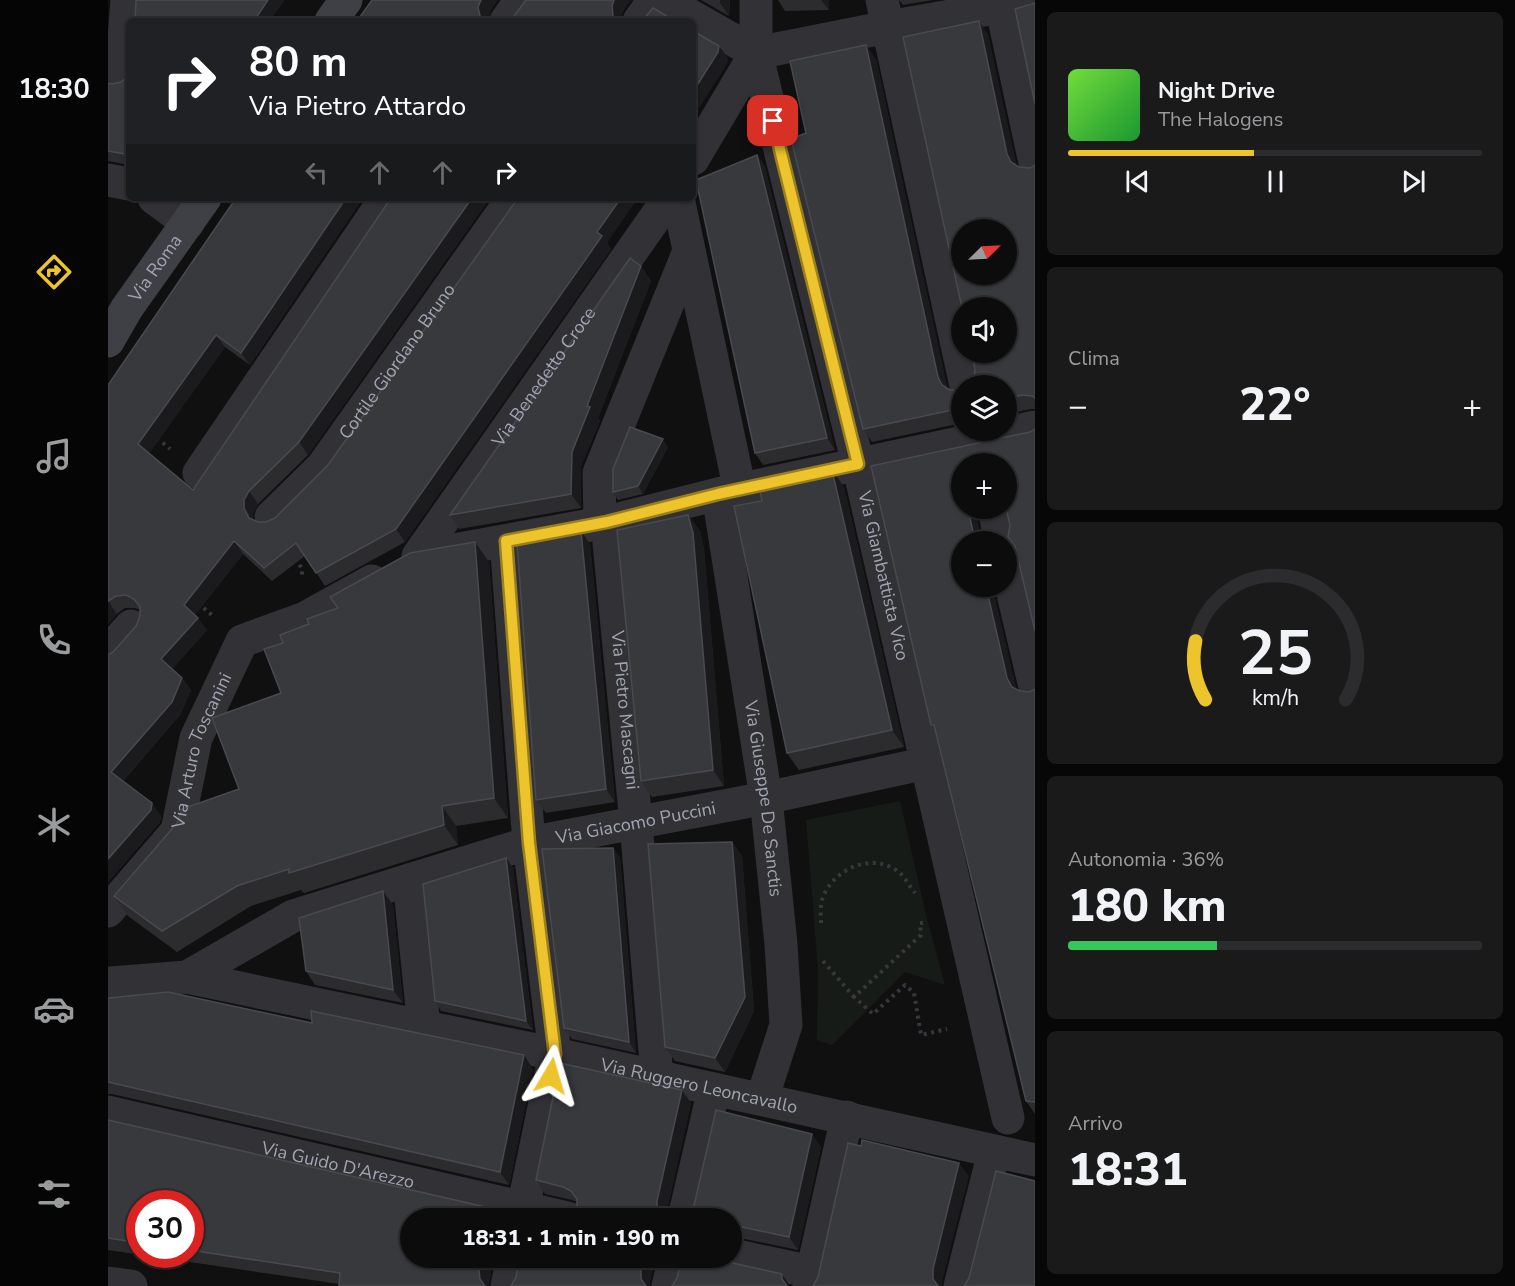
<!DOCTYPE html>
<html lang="it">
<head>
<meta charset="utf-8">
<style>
  :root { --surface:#0c0c0d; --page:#1a1a1b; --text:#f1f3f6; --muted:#9a9b9d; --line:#2c2c2e; --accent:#edc42c }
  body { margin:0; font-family:"Nunito Sans",sans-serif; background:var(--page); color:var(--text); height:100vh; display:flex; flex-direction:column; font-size:22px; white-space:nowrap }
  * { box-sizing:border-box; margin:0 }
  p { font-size:20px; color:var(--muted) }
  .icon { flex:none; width:33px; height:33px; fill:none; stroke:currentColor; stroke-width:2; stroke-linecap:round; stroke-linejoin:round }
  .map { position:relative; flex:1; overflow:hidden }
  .details { display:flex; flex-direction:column; gap:12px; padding:12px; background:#070707; width:480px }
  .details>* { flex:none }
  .top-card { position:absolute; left:18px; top:18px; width:570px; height:183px; border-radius:9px; box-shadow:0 2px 4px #0004,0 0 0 2px var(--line); background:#202124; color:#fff; overflow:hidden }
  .needle { width:39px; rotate:66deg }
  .controls { position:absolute; left:843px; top:219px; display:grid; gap:12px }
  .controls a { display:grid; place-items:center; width:66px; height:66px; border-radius:50%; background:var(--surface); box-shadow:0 2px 4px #0004,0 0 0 2px var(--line); font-size:30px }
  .speed { position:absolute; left:18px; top:1190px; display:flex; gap:12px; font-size:30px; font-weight:700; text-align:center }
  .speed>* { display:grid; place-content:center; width:78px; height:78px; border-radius:50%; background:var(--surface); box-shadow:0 2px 4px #0004,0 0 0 2px var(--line); line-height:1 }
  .speed .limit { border:9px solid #d22; background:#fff; color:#111 }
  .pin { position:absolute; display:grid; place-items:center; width:51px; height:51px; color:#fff; margin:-26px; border-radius:12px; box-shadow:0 3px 9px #0006 }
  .me { position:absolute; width:66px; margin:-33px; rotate:7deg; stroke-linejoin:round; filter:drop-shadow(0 0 4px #0008) }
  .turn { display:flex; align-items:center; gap:21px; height:126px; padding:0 24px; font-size:27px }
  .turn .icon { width:78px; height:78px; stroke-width:2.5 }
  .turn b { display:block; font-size:42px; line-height:51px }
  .lanes { display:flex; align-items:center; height:57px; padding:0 24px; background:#0003; justify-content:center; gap:30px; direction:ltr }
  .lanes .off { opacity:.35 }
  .big { font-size:45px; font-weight:800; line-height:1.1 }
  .details .card { flex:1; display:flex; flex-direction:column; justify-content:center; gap:9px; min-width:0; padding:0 21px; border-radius:9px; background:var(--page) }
  .details .dial { align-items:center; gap:0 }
  .dial svg { height:156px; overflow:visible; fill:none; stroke:var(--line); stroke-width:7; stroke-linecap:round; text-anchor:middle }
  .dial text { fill:var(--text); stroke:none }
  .song { display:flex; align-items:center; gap:18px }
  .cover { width:72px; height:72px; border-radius:9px; background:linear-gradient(135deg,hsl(100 70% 55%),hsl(130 70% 35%)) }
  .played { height:6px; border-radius:3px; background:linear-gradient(90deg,var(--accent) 45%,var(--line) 45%) }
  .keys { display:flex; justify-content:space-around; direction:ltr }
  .heat { display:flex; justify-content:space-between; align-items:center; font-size:33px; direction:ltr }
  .charge { height:9px; border-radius:4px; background:linear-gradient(90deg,#34c759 36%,var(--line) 0) }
  .trip { position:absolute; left:292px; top:1208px; width:342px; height:60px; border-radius:30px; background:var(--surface); box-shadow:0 2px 4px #0004,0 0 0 2px var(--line); font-weight:800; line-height:60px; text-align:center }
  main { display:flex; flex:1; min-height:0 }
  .dock { display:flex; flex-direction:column; width:108px; justify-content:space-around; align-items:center; background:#050505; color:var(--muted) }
  .dock .icon { width:42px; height:42px }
  .dock .active { color:var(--accent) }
  .dock b { font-size:27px; color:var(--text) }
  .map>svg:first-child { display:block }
</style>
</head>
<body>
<main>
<nav class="dock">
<b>18:30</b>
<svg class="icon active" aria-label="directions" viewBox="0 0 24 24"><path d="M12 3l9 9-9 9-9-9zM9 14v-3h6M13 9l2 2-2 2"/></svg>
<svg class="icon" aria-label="music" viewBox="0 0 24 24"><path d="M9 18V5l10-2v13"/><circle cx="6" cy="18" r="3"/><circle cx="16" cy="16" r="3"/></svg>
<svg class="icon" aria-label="phone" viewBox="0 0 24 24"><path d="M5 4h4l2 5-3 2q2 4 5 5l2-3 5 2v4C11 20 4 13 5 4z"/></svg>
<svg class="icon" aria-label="climate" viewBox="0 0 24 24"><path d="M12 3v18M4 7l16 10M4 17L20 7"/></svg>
<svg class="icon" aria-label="car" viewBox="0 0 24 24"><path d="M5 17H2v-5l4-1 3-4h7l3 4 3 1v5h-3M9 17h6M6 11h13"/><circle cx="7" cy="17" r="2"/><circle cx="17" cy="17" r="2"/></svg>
<svg class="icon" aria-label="filters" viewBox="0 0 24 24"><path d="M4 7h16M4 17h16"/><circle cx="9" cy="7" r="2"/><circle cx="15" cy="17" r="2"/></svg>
</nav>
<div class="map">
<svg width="927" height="1286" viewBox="0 0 927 1286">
  <rect width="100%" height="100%" fill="#101011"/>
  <!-- green -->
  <polygon fill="#161b18" points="792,801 818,915 837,985 797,972 724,1045 709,1040 710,969 698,820"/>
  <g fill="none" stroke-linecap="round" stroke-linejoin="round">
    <!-- path -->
    <g stroke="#37383d" stroke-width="4" stroke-dasharray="3 4.5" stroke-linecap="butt">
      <polyline points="49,438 62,449"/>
      <polyline points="188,558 194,569 194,576"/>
      <polyline points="90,603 105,616"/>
      <path d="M 713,923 C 713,916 712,907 714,900 C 724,868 767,850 793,874 C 798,879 802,887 807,893"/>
      <polyline points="815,923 812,923 813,935 746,997 765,1014 797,985 806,993 813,1035 839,1029"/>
      <polyline points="715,961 746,997"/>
    </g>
    <!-- minor -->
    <g stroke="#313136" stroke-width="33">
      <polyline points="555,0 648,53 780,27 927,1"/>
      <path id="s1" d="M 648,0 L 648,53 L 750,464 L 900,1118"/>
      <polyline points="774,0 858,386"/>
      <polyline points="892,0 927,163"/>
      <polyline points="398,21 413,0"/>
      <polyline points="531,21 546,0"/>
      <polyline points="13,78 19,0"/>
      <polyline points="585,159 648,53"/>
      <polyline points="0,180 21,184"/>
      <polyline points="46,198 80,223"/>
      <polyline points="570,198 632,491"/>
      <polyline points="91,473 278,198"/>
      <path id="s2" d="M 610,494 L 658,798 L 673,944 L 678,1025 L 654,1099"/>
      <polyline points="886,508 893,542"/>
      <path id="s3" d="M 163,517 L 214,467 L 405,198"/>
      <path id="s4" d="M 499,522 L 528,823 L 549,1076"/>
      <polyline points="492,524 491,473 581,251"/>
      <polyline points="398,541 421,843 447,1054 413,1218"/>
      <polyline points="324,554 499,522 610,494 927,427"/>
      <path id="s5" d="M 310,556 L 561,198"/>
      <polyline points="898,564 927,687"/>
      <polyline points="0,652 23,626"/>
      <polyline points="301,880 316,1027"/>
      <path id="s6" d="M 0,911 L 69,831 L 88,738 L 134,641 L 197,618 L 264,581"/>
      <path id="s7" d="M 79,977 L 185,916 L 421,843 L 658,798 L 819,763"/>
      <path id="s8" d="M 0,986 L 3,983 L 79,977 L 447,1054 L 927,1160"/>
      <path id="s9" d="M 0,1112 L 460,1218"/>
      <polyline points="576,1218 606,1089"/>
      <polyline points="624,1255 704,1272"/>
      <polyline points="0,1283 23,1286"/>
      <polyline points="399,1286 405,1257"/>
      <polyline points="560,1286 567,1257"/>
      <polyline points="701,1286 739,1117"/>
      <polyline points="852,1286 886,1152"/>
    </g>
    <!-- secondary -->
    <g stroke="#3f4046" stroke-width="33">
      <polyline points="223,21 238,0"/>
      <path id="s10" d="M 0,341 L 19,308 L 97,198"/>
    </g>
  </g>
  <!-- wall -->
  <g fill="#2c2c2f" fill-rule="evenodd">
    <polygon points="593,0 622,0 621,16"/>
    <polygon points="670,0 721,0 721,10 677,11"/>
    <polygon points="791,0 825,0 795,5"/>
    <polygon points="871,21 880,35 908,165 911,167 922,168 927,165 927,409 923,409 898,414 898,386 866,379"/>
    <polygon points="768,59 839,388 842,390 854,390 854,423 764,442 755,429 698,133"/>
    <polygon points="21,74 21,165 0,161 0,83 4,84 13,82 20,76"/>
    <polygon points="649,155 657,167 727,450 655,465 647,453"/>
    <polygon points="128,198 255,198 142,365 117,347 41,453 85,490 283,198 382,198 200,455 150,504 145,513 145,520 150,522 158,522 167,518 499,243 503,249 297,542 217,586 197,556 164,581 135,554 87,615 99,630 64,669 74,678 83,690 72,715 15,781 53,816 52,822 0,882 5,652 28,626 32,616 32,610 27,608 17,608 9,614 0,624 0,385"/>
    <polygon points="533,266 543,281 490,418 492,421 473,466 473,508 351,529 342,515"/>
    <polygon points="922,432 902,525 898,464 854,464 854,508 868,508 854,586 884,586 908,689 912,691 921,692 927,689 927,1114 918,1101 827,731 823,725 763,466"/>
    <polygon points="560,447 535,494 510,500 505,492"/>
    <polygon points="736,487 796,747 691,770 679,753 654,501"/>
    <polygon points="580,515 592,531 596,549 616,786 544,797 533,781"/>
    <polygon points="482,544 507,802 438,813 428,800"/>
    <polygon points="381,562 400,818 348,826 350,845 196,893 193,890 143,906 69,952 20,916 6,896 131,789 173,693 175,643"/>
    <polygon points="624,842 634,856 646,1011 617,1072 567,1061 557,1047"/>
    <polygon points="505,848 512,858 528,1053 464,1039 456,1028"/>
    <polygon points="398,858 405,868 425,1030 333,1011 327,1001"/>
    <polygon points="285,905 295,1003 207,985 198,971"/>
    <polygon points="0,999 204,1023 425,1069 401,1185 4,1094 0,1094"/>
    <polygon points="574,1090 583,1103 558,1214 558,1218 464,1218 469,1209 469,1202 464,1200 437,1194 428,1180"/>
    <path d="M 0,1120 L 386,1209 L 392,1218 L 303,1218 L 303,1257 L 386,1257 L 381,1283 L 231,1284 L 0,1250 ZM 32,1203 L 82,1203 L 82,1254 L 32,1254 Z"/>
    <polygon points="713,1147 690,1250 627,1237 624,1237 624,1218"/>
  </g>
  <!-- shaded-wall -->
  <g fill="#1b1b1d">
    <polygon points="160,0 177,0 162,21 146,21"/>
    <polygon points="373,0 390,0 383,10 380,21 375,21 372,16 370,7"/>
    <polygon points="506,0 523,0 516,10 512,19 513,21 508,21 505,16 504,6"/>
    <polygon points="612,0 622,0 621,16 612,3"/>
    <polygon points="713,0 721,0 721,10"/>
    <polygon points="871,21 880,35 909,167 903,162 899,154"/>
    <polygon points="758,45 768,59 840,390 834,385 830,377"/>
    <polygon points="611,46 620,58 619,64 585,118 585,92"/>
    <polygon points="649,155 657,167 727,450 719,438"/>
    <polygon points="238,198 255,198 142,365 133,353"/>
    <polygon points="364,198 382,198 200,455 191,442"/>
    <polygon points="513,198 530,198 499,243 503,249 297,542 288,529"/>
    <polygon points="533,266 543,281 490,418 492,421 473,466 473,508 463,494 464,452 479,406"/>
    <polygon points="108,335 117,347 39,457 30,444"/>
    <polygon points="555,439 560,447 535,494 530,486"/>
    <polygon points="724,470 736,487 796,747 784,730"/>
    <polygon points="141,491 150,504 145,513 145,521 141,518 136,508 136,500"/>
    <polygon points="860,508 868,508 868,512 874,542 871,542 865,532"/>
    <polygon points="580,515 592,531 596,549 616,786 605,770"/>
    <polygon points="473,531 482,544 507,802 498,789"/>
    <polygon points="126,541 135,554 85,618 76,605"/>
    <polygon points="367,542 381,562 400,818 386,798"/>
    <polygon points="878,586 884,586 909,691 904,687 899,678"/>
    <polygon points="0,601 9,614 0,624"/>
    <polygon points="90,618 99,630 62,672 53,659"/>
    <polygon points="74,678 83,690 72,715 12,784 3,772"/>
    <polygon points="44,803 53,816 52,822 0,882 0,859"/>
    <polygon points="334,806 348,826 350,845 336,825"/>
    <polygon points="624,842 634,856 646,1011 617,1072 607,1058"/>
    <polygon points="505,848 512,858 528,1053 521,1042"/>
    <polygon points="398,858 405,868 425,1030 418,1021"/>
    <polygon points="275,891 285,905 295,1003 285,990"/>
    <polygon points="416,1055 425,1069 401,1185 392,1172"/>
    <polygon points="574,1090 583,1103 558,1214 558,1218 554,1218 549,1211 549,1201"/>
    <polygon points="704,1134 713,1147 690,1250 681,1237"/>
    <polygon points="851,1163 861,1176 834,1282 834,1286 829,1286 825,1279 825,1269"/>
    <polygon points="374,1257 386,1257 381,1283 381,1286 377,1286 372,1279 371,1270"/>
    <polygon points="535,1257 548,1257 542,1282 542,1286 538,1286 533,1279 533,1269"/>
    <polygon points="674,1274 682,1286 679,1286 674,1279"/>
  </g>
  <!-- building -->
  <g fill="#38393d" stroke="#494a4f" stroke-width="1.5" fill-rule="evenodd">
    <polygon points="28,0 160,0 146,21 27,21"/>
    <polygon points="264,0 373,0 370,7 372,16 376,21 249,21"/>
    <polygon points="418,0 506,0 504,6 505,16 509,21 402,21 404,19"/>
    <polygon points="927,3 927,104 907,9"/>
    <polygon points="545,8 567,21 534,21"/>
    <path d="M 871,21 L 899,154 L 903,162 L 911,167 L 922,168 L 927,165 L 927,398 L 924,396 L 914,395 L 898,399 L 898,386 L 862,386 L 866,379 L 867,369 L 863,352 L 898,352 L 898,308 L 854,308 L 795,37 ZM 854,230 L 898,230 L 898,274 L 854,274 Z"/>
    <polygon points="585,31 611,46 610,52 585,92"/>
    <polygon points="758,45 830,377 834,385 842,390 854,390 854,408 755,429 683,139 698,133 682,61"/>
    <polygon points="21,74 21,156 17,154 0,151 0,83 4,84 13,82 20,76"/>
    <polygon points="649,155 719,438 647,453 588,180"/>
    <polygon points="128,198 238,198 133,353 108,335 30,444 85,490 283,198 364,198 191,442 141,491 136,500 136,508 141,518 150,522 158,522 167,518 220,465 410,198 513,198 489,232 494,236 288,529 208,573 188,543 156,568 126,541 76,605 90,618 53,659 74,678 64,702 3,772 44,803 43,810 0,859 0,655 5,652 28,626 32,616 32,607 26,599 18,595 8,596 0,601 0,385"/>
    <polygon points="522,258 533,266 479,406 482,407 464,452 463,494 342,515"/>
    <polygon points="522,427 555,439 530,486 505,492 505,469"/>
    <polygon points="927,429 927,631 907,546 900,537 902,525 898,508 898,464 854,464 854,508 860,508 865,532 871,542 854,542 854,586 878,586 899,678 904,687 912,691 921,692 927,689 927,1102 918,1101 826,725 823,725 763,466 922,432"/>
    <polygon points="724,470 784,730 679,753 626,506 654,501 651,485"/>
    <polygon points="580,515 585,533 605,770 533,781 509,530"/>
    <polygon points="473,531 498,789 428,800 409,543"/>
    <polygon points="367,542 386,798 334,806 336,825 181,873 181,869 129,886 54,931 6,896 69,823 74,809 131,789 104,718 173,693 156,649 175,643 172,635 201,624 199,619 230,608 222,597 302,553"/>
    <polygon points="624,842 637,997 607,1058 557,1047 540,844"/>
    <polygon points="505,848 521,1042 456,1028 434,849"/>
    <polygon points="398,858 418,1021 327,1001 315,884"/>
    <polygon points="275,891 285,990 198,971 191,918"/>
    <polygon points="60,992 204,1023 203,1011 416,1055 392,1172 0,1082 0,999 1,998"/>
    <polygon points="452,1063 574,1090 549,1201 549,1211 554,1218 464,1218 469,1209 469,1199 463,1191 455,1187 428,1180"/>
    <polygon points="608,1110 704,1134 681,1237 624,1225 624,1218 580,1218 585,1210"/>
    <polygon points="0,1120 386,1209 391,1218 303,1218 303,1257 374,1257 371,1270 372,1279 377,1286 231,1286 232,1273 82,1250 82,1203 32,1203 32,1243 0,1238"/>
    <polygon points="754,1140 851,1163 825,1269 825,1279 830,1286 705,1286 710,1277 740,1143 753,1146"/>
    <polygon points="888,1171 927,1181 927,1286 856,1286 861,1278"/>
    <polygon points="412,1257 535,1257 533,1269 533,1279 538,1286 403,1286 408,1277"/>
    <polygon points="574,1257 604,1257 611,1260 674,1274 674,1279 679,1286 564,1286 569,1278"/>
  </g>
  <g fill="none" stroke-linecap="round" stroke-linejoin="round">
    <!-- route casing -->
    <g stroke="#9a7f1d" stroke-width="15">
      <polyline id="route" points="443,1076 447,1054 421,843 398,541 499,522 610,494 750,464 665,121"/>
    </g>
    <!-- route -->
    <use href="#route" stroke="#edc42c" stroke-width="10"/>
  </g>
  <g text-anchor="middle" stroke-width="6" stroke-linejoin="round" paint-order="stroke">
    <!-- street labels -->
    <g font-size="18" fill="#a1a4b2" stroke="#0b0b0c">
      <text dy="6" stroke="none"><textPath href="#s10" startOffset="87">Via Roma</textPath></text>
      <text dy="6" stroke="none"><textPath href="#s3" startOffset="201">Cortile Giordano Bruno</textPath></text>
      <text dy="6" stroke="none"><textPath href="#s5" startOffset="219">Via Benedetto Croce</textPath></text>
      <text dy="6" stroke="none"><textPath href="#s1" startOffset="591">Via Giambattista Vico</textPath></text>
      <text dy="6" stroke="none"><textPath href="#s4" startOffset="189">Via Pietro Mascagni</textPath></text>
      <text dy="6" stroke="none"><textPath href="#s6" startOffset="190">Via Arturo Toscanini</textPath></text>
      <text dy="6" stroke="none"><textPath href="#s2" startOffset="308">Via Giuseppe De Sanctis</textPath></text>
      <text dy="6" stroke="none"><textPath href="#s7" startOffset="478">Via Giacomo Puccini</textPath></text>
      <text dy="6" stroke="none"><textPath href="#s8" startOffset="604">Via Ruggero Leoncavallo</textPath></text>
      <text dy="6" stroke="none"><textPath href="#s9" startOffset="236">Via Guido D'Arezzo</textPath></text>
    </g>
  </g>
</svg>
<div class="controls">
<a><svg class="needle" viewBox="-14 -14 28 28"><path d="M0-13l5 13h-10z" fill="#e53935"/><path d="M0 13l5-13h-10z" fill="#9a9b9d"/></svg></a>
<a><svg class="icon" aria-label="sound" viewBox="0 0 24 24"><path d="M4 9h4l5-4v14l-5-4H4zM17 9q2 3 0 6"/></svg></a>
<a><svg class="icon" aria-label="layers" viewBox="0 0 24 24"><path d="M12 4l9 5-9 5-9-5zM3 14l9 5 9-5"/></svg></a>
<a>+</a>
<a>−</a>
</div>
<div class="speed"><div class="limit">30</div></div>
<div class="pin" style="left:665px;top:121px;background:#d93025"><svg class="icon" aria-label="arrive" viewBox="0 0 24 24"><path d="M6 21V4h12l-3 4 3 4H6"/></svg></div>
<svg class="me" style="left:443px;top:1076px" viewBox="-20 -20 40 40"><path d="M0-17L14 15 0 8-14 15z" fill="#edc42c" stroke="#fff" stroke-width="4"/></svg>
<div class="trip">18:31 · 1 min · 190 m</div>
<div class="top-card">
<div class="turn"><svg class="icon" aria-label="right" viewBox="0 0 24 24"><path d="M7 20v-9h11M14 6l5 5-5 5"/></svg><div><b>80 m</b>Via Pietro Attardo</div></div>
<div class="lanes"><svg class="icon off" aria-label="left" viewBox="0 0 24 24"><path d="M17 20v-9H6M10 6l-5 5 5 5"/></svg><svg class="icon off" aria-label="ahead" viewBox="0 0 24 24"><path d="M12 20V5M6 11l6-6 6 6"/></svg><svg class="icon off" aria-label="ahead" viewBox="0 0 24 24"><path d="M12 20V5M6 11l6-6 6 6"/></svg><svg class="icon" aria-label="right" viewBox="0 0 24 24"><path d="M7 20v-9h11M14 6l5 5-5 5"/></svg></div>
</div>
</div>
<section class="details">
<div class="card">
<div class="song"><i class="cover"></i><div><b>Night Drive</b><p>The Halogens</p></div></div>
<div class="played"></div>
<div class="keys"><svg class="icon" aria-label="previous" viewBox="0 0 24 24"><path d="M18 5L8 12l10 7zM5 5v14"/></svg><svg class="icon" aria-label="pause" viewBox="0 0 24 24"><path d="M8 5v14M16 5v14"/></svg><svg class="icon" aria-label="next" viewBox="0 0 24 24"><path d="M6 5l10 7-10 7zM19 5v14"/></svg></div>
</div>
<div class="card"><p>Clima</p>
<div class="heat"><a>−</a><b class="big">22°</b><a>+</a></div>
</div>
<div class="card dial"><svg viewBox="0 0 100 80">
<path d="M14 69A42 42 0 1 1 86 69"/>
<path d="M14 69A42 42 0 0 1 9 39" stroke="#edc42c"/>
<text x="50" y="56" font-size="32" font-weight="700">25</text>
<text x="50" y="72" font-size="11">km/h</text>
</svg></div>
<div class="card"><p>Autonomia · 36%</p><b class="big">180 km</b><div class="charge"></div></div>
<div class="card"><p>Arrivo</p><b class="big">18:31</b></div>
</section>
</main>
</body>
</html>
